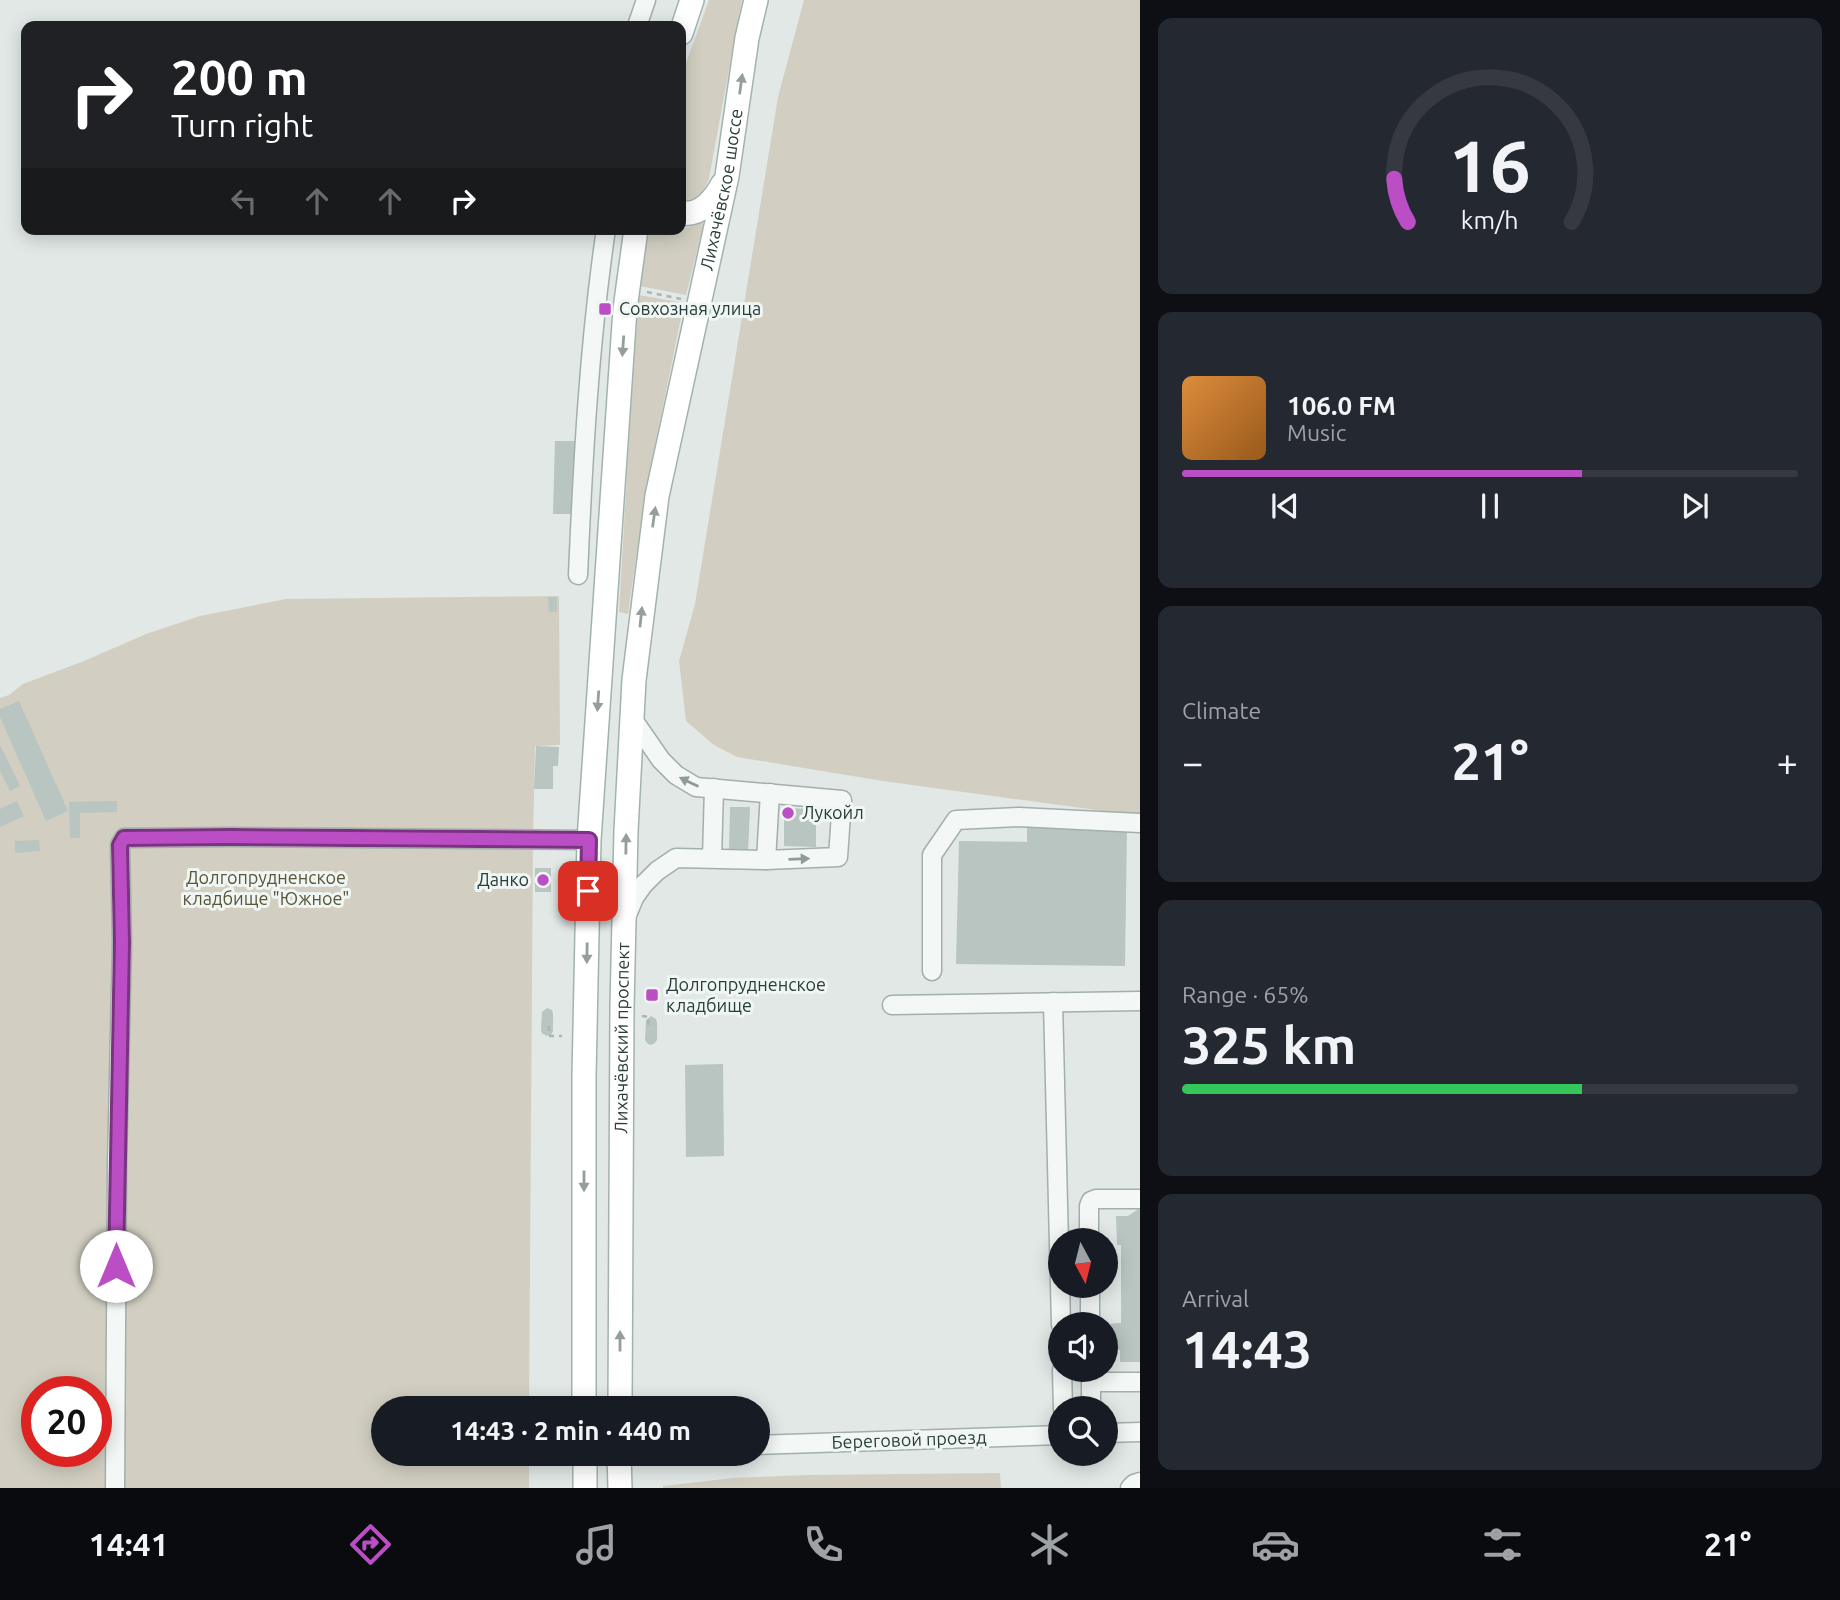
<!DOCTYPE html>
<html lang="en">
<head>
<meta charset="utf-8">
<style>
  :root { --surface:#171b24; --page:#242831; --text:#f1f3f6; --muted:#9ea1a6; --line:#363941; --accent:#bc4ec5 }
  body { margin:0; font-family:Ubuntu,sans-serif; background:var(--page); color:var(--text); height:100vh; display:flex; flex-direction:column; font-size:26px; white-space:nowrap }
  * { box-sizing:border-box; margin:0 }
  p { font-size:23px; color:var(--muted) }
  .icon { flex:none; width:38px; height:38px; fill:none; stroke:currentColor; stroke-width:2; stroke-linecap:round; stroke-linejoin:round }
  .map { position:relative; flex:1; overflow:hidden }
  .panel { display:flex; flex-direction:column; gap:18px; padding:18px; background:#0d0f14; width:700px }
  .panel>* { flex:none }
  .hud { position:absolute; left:21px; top:21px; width:665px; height:214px; border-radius:14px; box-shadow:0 4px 18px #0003; background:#202124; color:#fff; overflow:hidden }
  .needle { width:46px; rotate:173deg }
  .buttons { position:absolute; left:1048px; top:1228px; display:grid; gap:14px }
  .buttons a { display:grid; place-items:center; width:70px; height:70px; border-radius:50%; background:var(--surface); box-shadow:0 4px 18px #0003; font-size:35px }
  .speed { position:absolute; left:21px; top:1376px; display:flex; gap:14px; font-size:35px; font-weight:700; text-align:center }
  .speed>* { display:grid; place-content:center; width:91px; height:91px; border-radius:50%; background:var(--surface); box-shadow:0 4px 18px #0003; line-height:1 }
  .speed .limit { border:10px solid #d22; background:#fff; color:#111 }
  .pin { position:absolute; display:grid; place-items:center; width:60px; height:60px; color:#fff; margin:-30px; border-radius:14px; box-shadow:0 4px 10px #0006 }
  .me { position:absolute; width:77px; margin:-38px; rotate:0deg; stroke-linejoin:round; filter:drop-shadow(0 0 5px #0008) }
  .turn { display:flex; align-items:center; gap:24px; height:147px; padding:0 35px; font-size:32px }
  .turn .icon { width:91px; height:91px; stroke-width:2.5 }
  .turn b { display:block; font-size:49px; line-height:60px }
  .lanes { display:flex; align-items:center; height:66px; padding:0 35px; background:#0003; justify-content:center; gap:35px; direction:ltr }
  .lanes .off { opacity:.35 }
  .big { font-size:52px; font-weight:700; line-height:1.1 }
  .panel .tile { flex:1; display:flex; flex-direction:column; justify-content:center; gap:10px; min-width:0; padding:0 24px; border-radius:14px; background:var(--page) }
  .panel .dial { align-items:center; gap:0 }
  .dial svg { height:182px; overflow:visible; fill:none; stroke:var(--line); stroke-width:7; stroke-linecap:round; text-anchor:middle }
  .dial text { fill:var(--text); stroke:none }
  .song { display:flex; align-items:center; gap:21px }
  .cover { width:84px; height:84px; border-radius:10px; background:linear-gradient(135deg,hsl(30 70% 55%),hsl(30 70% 35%)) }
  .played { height:7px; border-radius:4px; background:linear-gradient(90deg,var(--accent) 65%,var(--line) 65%) }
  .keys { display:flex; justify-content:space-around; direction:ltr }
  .heat { display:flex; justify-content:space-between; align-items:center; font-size:38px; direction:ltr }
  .charge { height:10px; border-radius:5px; background:linear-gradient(90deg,#34c759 65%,var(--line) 0) }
  .trip { position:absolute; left:371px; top:1396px; width:399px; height:70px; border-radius:35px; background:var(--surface); box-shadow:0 4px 18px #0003; font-weight:700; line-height:70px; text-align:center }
  .dock { display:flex; height:112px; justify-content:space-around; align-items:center; background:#090b0e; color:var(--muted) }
  .dock .icon { width:49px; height:49px }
  .dock .selected { color:var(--accent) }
  .dock b { font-size:32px; color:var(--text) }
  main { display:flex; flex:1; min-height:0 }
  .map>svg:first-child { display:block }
</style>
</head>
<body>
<main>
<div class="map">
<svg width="1140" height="1488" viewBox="0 0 1140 1488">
  <rect width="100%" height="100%" fill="#e1e8e6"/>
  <!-- green -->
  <g fill="#d2cfc2" fill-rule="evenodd">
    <path d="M 709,0 L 742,0 L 709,178 C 704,192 697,203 681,202 L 681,83 L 686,63 Z"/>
    <polygon points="804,0 1140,0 1140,816 883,781 737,757 714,745 686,721 679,661 695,604 778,97"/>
    <polygon points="704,223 686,295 640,286 648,229 681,229"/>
    <polygon points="639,295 684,303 645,494 628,614 619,612 631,405"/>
    <path d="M 559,596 L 560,745 L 535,746 L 533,840 L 529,1409 L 383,1409 L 383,1454 L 529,1454 L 529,1488 L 0,1488 L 0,698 L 9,695 L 23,684 L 84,661 L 146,634 L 200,616 L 286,599 ZM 37,1391 L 96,1391 L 96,1451 L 37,1451 Z"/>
    <polygon points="1000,1473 1001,1488 663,1488 663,1486 733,1478 808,1475"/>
  </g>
  <!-- building -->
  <g fill="#b8c5c1">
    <polygon points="555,441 578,441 577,514 553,514"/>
    <polygon points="548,597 557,597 557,612 549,612"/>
    <polygon points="19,701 68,811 46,821 0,717 0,709"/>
    <polygon points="0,745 20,786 10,791 0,771"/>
    <polygon points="536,746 559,747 558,766 553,766 553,789 534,789"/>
    <polygon points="17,801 24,816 0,827 0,809"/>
    <polygon points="117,801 117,812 80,813 80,838 70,838 69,802"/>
    <polygon points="730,807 750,807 748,854 729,853"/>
    <polygon points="784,808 816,809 816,847 784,846"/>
    <polygon points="1027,827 1127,829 1125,966 956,964 959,841 1027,842"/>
    <polygon points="39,840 40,851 15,853 15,841"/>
    <rect x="535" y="868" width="16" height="24"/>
    <polygon points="547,1008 552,1010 553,1014 553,1031 551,1035 547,1036 543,1034 541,1031 542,1012"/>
    <polygon points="651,1016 656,1019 657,1023 657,1040 655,1043 651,1045 648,1044 645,1040 646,1020"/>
    <polygon points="723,1064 724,1156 686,1157 685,1065"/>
    <polygon points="1140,1208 1140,1362 1120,1362 1120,1350 1106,1350 1106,1324 1121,1323 1121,1245 1117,1245 1116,1216 1128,1216"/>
  </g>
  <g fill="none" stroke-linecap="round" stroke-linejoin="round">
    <!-- minor casing -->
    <g stroke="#a3afab" stroke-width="21">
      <g id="minor">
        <polyline points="637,26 646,0"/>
        <path d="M 578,575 C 583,460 589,344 606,229"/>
        <polyline points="712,858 714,788"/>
        <polyline points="766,860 770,793"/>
        <polyline points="627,915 634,898 643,885 657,871 676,858 766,860 838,857 842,800 696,787 676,775 661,760 632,718"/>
        <polyline points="932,971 932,855 956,820 1019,817 1140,823"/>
        <polyline points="1053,1002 1061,1325"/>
        <polyline points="892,1005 1140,1001"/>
        <polyline points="1089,1241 1089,1206 1091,1201 1096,1199 1140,1199"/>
        <polyline points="1090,1286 1090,1325"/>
        <polyline points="1062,1370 1063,1409"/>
        <polyline points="1091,1370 1091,1409"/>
        <polyline points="1091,1382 1140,1382"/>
        <polyline points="1106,1433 1140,1432"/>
        <polyline points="758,1445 1060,1435"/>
        <polyline points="115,1488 117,1164 122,943 120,845 124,838 230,837 589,840"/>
        <polyline points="1130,1488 1134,1484 1140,1482"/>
      </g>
    </g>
    <!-- major casing -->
    <g stroke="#a1b3ad" stroke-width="26">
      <g id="major">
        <polyline points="681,33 692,0"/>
        <path d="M 681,213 C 700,216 714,200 722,185"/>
        <polyline points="584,1409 584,1076 589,840 625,309 636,229"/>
        <path id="s1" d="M 620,1409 L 622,1007 L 626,831 L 634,680 L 657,496 L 727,176 L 747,38 L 756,0"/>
        <polyline points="585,1454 585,1488"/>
        <polyline points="619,1454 620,1488"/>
      </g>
    </g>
    <!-- path -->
    <g stroke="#abb5b2" stroke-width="2.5" stroke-dasharray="5 5" stroke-linecap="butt">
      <polyline points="647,292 681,299"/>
      <polyline points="642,1016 649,1017 648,1027"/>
      <polyline points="549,1026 549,1036 562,1036"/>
    </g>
    <!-- minor -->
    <use href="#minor" stroke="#f3f7f6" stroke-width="18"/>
    <!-- major -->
    <use href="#major" stroke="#fff" stroke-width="23"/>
  </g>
  <!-- one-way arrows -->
  <defs><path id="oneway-solid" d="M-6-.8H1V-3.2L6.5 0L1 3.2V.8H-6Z" transform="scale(1.75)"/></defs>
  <g fill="#949f9c">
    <use href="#oneway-solid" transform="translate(741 84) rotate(-82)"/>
    <use href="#oneway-solid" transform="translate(623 346) rotate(94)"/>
    <use href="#oneway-solid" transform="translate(654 517) rotate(-82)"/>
    <use href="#oneway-solid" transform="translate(641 617) rotate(-84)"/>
    <use href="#oneway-solid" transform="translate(598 701) rotate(94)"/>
    <use href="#oneway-solid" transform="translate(626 844) rotate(-89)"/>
    <use href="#oneway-solid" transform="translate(587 953) rotate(91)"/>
    <use href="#oneway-solid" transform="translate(584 1181) rotate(90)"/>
    <use href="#oneway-solid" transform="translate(620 1341) rotate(-90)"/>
  </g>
  <g fill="#8e9b98">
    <use href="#oneway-solid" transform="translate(689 782) rotate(-154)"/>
    <use href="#oneway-solid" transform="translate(799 859) rotate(-2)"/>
  </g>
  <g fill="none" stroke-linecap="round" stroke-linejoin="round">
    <!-- route casing -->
    <g stroke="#7a3380" stroke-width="18">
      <polyline id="route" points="116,1266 122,943 120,845 124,838 230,837 589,840 588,891"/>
    </g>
    <!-- route -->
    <use href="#route" stroke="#bc4ec5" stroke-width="12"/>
  </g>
  <!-- markers -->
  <g fill="#bc4ec5" stroke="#f0f6f4" stroke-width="2.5">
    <rect x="598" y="302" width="14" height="14" rx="3.5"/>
    <circle cx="788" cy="813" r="7"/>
    <circle cx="543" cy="880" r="7"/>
    <rect x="645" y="988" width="14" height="14" rx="3.5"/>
  </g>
  <g text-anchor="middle" stroke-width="6" stroke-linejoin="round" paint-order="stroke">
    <!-- street labels -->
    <g font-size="18" fill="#2a3f39" stroke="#f0f6f4">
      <text dy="6" stroke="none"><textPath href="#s1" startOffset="1228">Лихачёвское шоссе</textPath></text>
      <text dy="6" stroke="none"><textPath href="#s1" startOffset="371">Лихачёвский проспект</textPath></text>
      <text transform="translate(909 1440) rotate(-2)" y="6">Береговой проезд</text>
    </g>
    <!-- poi labels -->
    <g font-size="18" fill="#2a3f39" stroke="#f0f6f4" text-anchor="start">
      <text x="619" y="315">Совхозная улица</text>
      <text x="802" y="819">Лукойл</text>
      <text x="529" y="886" text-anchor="end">Данко</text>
      <text x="666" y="991">Долгопрудненское<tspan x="666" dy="21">кладбище</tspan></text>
    </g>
    <!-- park labels -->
    <g font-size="18" fill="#5a5638" stroke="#f0f6f4">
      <text x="266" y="884">Долгопрудненское<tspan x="266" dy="21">кладбище "Южное"</tspan></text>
    </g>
  </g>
</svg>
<div class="buttons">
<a><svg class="needle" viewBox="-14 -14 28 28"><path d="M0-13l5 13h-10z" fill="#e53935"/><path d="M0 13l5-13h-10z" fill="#9ea1a6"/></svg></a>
<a><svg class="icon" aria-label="sound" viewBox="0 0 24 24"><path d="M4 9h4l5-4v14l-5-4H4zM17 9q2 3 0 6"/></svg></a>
<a><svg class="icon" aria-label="search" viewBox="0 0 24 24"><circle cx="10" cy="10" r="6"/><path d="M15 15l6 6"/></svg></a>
</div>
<div class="speed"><div class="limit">20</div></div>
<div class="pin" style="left:588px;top:891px;background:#d93025"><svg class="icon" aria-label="arrive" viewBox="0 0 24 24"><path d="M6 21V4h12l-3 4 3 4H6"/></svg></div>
<svg class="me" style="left:116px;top:1266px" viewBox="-20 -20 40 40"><circle r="19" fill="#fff"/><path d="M0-13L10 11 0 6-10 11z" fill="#bc4ec5"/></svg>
<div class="trip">14:43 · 2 min · 440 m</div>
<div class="hud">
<div class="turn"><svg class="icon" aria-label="right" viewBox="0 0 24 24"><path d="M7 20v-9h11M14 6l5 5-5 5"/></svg><div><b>200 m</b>Turn right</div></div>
<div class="lanes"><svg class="icon off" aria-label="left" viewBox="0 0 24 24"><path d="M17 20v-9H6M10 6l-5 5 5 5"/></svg><svg class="icon off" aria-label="ahead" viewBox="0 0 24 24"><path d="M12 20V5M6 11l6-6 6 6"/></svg><svg class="icon off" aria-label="ahead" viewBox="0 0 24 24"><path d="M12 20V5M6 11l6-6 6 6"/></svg><svg class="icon" aria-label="right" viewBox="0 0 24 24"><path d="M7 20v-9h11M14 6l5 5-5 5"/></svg></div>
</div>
</div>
<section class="panel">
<div class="tile dial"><svg viewBox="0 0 100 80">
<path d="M14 69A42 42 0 1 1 86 69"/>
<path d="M14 69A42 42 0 0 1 8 50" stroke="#bc4ec5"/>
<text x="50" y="56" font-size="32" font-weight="700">16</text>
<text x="50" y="72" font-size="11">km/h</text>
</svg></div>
<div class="tile">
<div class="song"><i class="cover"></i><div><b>106.0 FM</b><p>Music</p></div></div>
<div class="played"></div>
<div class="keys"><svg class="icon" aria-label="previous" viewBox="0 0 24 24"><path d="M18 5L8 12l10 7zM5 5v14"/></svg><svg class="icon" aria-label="pause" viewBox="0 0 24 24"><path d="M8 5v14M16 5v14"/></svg><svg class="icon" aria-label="next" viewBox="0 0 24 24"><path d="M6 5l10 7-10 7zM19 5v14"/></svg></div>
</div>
<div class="tile"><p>Climate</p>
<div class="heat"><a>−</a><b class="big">21°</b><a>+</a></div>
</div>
<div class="tile"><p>Range · 65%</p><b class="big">325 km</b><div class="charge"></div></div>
<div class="tile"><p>Arrival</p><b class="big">14:43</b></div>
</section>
</main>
<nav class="dock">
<b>14:41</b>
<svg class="icon selected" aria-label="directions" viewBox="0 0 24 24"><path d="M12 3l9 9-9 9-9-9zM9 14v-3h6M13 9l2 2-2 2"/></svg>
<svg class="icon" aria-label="music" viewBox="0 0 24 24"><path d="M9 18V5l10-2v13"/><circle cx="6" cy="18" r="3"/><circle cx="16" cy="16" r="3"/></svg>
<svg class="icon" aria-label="phone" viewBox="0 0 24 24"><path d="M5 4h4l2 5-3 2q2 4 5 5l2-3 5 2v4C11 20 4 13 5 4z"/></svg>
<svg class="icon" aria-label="climate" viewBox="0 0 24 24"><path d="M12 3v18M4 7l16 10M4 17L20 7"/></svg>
<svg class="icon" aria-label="car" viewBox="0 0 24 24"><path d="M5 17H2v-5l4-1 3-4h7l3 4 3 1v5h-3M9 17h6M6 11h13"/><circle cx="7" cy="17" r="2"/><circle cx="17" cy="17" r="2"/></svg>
<svg class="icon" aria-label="filters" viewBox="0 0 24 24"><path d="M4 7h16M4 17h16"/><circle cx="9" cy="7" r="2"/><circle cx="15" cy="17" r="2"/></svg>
<b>21°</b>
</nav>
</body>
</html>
